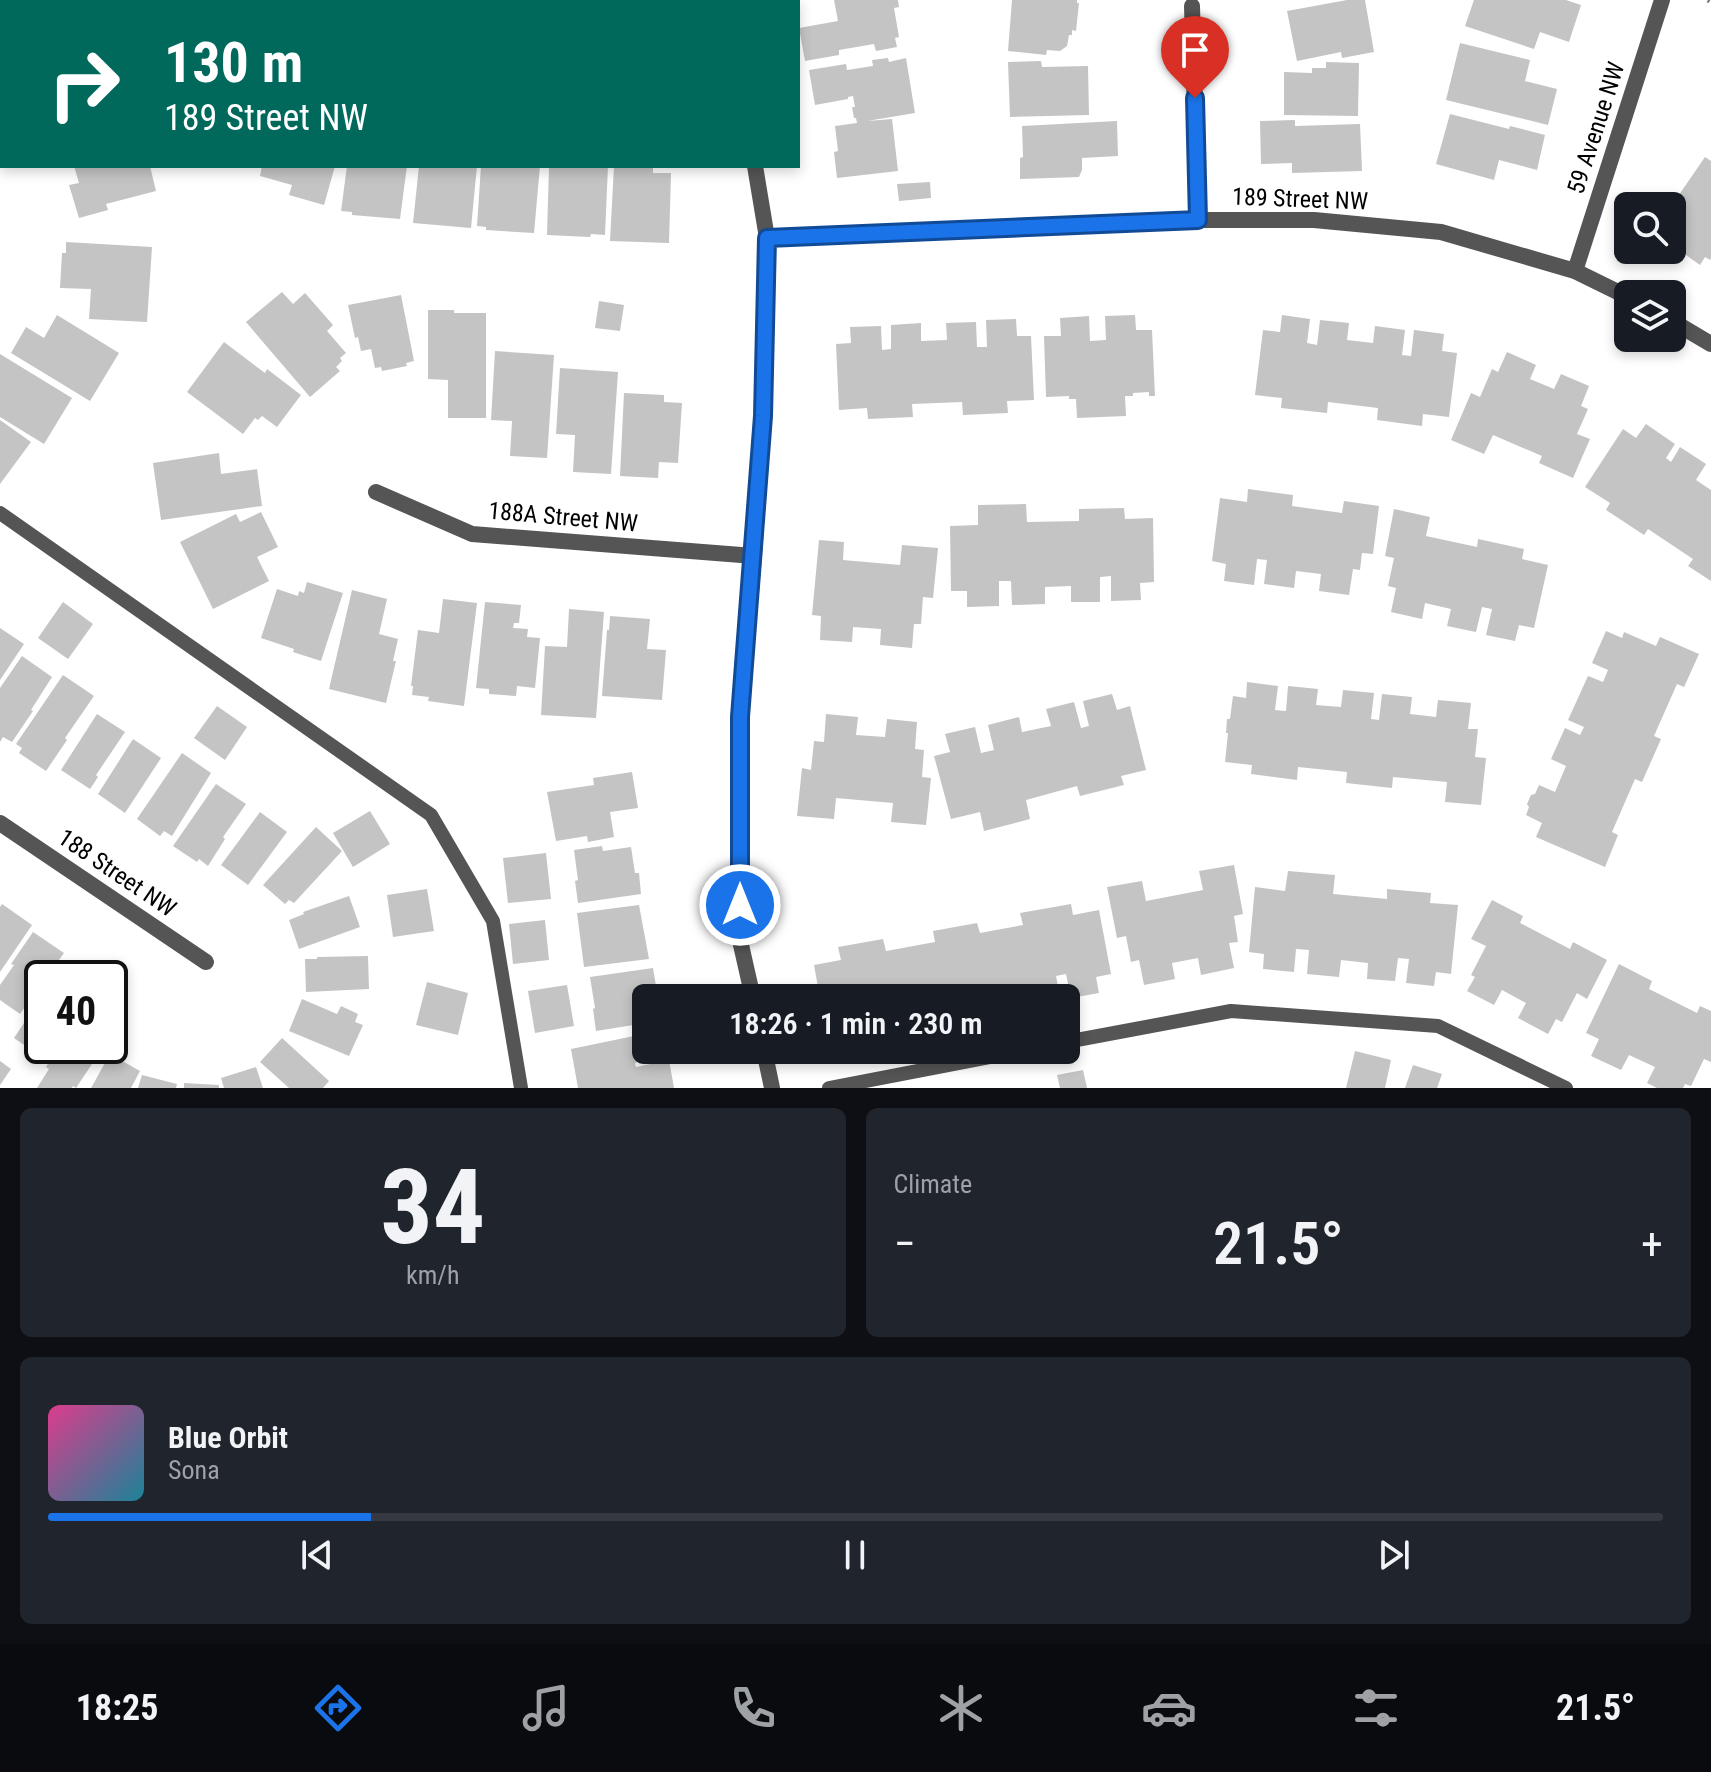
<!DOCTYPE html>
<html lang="en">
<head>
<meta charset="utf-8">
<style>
  :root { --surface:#171b24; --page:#20242c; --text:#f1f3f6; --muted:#9ea1a6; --line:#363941; --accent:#1a73e8 }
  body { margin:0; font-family:"Roboto Condensed",sans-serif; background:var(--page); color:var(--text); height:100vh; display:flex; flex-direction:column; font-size:30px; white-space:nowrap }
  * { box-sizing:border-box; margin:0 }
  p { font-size:26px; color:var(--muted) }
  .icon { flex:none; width:44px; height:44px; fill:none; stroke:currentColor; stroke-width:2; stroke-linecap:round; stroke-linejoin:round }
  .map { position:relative; height:1088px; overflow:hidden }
  .sheet { display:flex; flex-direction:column; gap:20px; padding:20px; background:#0d0f14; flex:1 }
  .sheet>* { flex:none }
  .hud { position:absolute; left:0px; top:0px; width:800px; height:168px; box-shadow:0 4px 12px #0003; background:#00695c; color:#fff; overflow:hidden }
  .buttons { position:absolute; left:1614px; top:192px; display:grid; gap:16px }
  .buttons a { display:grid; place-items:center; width:72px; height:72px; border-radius:12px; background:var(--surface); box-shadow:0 4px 12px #0003; font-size:40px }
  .speed { position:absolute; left:24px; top:960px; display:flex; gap:16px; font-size:40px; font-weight:700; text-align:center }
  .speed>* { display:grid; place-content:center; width:104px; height:104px; border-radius:50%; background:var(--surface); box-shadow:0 4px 12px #0003; line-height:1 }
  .speed .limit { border:4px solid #111; border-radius:12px; background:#fff; color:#111 }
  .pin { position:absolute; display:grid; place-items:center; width:68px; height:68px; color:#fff; margin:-82px -34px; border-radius:50% 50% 50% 0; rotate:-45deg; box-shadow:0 0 8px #0007 }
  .pin .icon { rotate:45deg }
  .me { position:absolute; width:88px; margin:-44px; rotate:0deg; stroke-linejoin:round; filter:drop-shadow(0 0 6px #0008) }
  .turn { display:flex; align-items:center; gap:28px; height:168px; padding:0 32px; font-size:36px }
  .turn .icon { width:104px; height:104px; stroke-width:2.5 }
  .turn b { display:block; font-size:56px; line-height:68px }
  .big { font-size:60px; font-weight:600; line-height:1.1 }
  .sheet .tile { flex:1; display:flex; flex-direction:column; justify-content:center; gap:12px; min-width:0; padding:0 28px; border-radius:12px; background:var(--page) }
  .sheet .dial { align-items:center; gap:0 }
  .dial b { font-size:104px; line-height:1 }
  .song { display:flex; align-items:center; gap:24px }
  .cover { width:96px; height:96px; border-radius:12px; background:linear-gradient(135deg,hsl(330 70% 55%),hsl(190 70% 35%)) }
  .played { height:8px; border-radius:4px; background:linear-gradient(90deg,var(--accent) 20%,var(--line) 20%) }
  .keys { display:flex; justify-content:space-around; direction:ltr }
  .heat { display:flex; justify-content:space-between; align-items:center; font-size:44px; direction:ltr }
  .sheet .tiles { flex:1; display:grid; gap:20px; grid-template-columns:1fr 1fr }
  .tile:last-child { grid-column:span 2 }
  .trip { position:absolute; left:632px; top:984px; width:448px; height:80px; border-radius:12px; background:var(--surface); box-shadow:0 4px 12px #0003; font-weight:600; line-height:80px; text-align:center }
  .tabs { display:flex; height:128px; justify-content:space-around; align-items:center; background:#090b0e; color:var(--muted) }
  .tabs .icon { width:56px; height:56px }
  .tabs .current { color:var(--accent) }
  .tabs b { font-size:36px; color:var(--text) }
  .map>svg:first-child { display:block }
</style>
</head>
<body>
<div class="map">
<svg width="1711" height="1088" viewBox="0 0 1711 1088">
  <rect width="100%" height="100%" fill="#fff"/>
  <!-- building -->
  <g fill="#c4c4c4">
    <polygon points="834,0 898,0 899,7 894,8 899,37 895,38 897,47 876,51 874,44 839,50 839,55 805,61 799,28 838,21"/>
    <polygon points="1012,0 1077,0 1077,3 1079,3 1076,31 1072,30 1072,35 1069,35 1067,46 1060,51 1047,50 1046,55 1008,51"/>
    <polygon points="1347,0 1365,0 1374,52 1342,58 1341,52 1297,61 1287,11"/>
    <polygon points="1474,0 1566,0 1581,5 1569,42 1540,32 1534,49 1465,26"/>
    <polygon points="1460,43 1530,60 1525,81 1557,89 1548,125 1446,100"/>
    <polygon points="888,58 889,62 906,58 915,113 867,121 892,119 898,171 837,178 834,152 838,151 835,126 857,123 856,118 854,118 852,107 855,107 853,96 848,97 848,99 815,105 809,70 846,64 847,70 873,66 872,60"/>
    <polygon points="1041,61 1042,67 1088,66 1089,115 1010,117 1008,62"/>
    <polygon points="1326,62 1359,63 1358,116 1284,115 1284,72 1312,73 1312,68 1326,68"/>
    <polygon points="1450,114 1509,129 1510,126 1545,135 1537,170 1499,160 1494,180 1436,164"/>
    <polygon points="1295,120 1295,126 1360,124 1362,171 1292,173 1292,163 1261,164 1260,121"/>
    <polygon points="1117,121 1118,156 1082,158 1082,170 1079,177 1020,179 1020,158 1023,157 1022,126"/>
    <polygon points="1705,157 1711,161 1711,258 1710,260 1705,257 1700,265 1672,245 1685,224 1672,215 1672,205"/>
    <polygon points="74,166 150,166 156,191 106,204 108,210 79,218 69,185 79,183"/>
    <polygon points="262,166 335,166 324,205 289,195 292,185 260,176"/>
    <polygon points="347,166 407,166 400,219 352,215 352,212 341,211"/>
    <polygon points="419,166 477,166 471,228 413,223"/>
    <polygon points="481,166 540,166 534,233 486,230 486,227 477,226"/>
    <polygon points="549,166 608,166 605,235 591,234 590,237 547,235"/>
    <polygon points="614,166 653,166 653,173 671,173 669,243 610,241"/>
    <polygon points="930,182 931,198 899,201 897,184"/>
    <polygon points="66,242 152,247 147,322 89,319 91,289 60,288 62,253 66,253"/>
    <polygon points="282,292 293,304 305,293 333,325 327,331 346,353 340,358 342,361 336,367 340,371 310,397 246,322"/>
    <polygon points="401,295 414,361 406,363 407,366 382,371 381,367 375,368 371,349 361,351 358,337 355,338 348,305"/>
    <polygon points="599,301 624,305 620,331 595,328"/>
    <polygon points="428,310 454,310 454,313 486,313 486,418 448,418 448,380 428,379"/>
    <polygon points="57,315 119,353 90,401 11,353 26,327 44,338"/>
    <polygon points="1135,315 1136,330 1152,330 1155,396 1149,396 1149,392 1133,393 1133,396 1125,396 1126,416 1077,418 1076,399 1069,399 1069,396 1046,397 1044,336 1061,336 1060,318 1089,316 1090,341 1106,340 1105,316"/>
    <polygon points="1282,315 1310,319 1307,343 1317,345 1320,320 1349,323 1347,340 1373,343 1375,326 1405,330 1402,355 1411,356 1414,330 1444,334 1442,351 1457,353 1449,417 1423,414 1422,426 1377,420 1378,408 1328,402 1327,413 1281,408 1282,398 1255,395 1263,330 1280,332"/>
    <polygon points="1016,319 1017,336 1031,336 1034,400 1007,401 1008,413 963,415 962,402 912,404 913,417 868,419 867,408 839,410 836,344 851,343 850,327 881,326 882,350 891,349 891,325 921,323 921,341 947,340 946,323 976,322 977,347 987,347 986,320"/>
    <polygon points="224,342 265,373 267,369 301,395 277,427 262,416 258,420 255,418 243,434 187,392"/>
    <polygon points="495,351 554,355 547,458 510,456 512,421 491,420"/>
    <polygon points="1507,352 1536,365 1530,379 1554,389 1561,374 1589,386 1581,406 1588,409 1577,434 1590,439 1573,478 1539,463 1542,456 1493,435 1484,454 1451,440 1471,393 1480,397 1492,369 1498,372"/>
    <polygon points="0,354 72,398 44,444 0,417"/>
    <polygon points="560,368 618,372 611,474 573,472 575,435 556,434"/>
    <polygon points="624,393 664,395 664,402 682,403 678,463 659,462 658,478 620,476"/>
    <polygon points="0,420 31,442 0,484"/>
    <polygon points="1646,424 1675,444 1666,458 1671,462 1680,447 1706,464 1696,480 1711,490 1711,581 1688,566 1693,559 1648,529 1644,535 1606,510 1610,503 1585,487 1623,429 1636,438"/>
    <polygon points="219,453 221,474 257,469 262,506 161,520 153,463"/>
    <polygon points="1248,489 1293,495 1292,506 1342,513 1344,501 1379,506 1373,554 1362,553 1360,570 1353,569 1349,595 1319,591 1321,574 1296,571 1294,588 1264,584 1267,560 1257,559 1254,585 1224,581 1226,564 1212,561 1220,498 1247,502"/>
    <polygon points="1026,504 1027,522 1079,521 1079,509 1124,508 1125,519 1153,518 1154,582 1140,583 1141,600 1111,601 1111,576 1100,577 1100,602 1071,602 1071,586 1045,587 1045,604 1012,605 1011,581 999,581 999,606 967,607 967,591 951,591 950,526 978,525 978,505"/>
    <polygon points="1394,509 1430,517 1426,536 1477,547 1478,539 1524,549 1522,559 1548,565 1534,628 1519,625 1515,641 1486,635 1492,609 1482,607 1476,632 1447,626 1451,609 1425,603 1422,619 1391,612 1396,588 1388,586 1394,558 1385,556"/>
    <polygon points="261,512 278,547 257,557 269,581 213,609 180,542 236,514 240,522"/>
    <polygon points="819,540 844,542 843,560 900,565 902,545 938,548 933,598 923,597 921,624 914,624 912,648 880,645 881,629 853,627 852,642 820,640 821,616 812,615"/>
    <polygon points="307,582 343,593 321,661 293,652 294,649 261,638 277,589 298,596 299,591 304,593"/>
    <polygon points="352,590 387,599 379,634 398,639 393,661 396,661 386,703 329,689"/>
    <polygon points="443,599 477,603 464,706 428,701 429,697 412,695 413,686 411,686 418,630 439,633"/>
    <polygon points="63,602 93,624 68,659 38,638"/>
    <polygon points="485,602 521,605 519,623 514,623 513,628 528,629 527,637 540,638 535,688 517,686 516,696 489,694 489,689 476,688"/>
    <polygon points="569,609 604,612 596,718 541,715 545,646 567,647"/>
    <polygon points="610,616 650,619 647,649 666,650 662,700 602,696 607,630 609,630"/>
    <polygon points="0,628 24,644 0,680"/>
    <polygon points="1606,631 1622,638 1624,632 1656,646 1660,637 1699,654 1684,687 1677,684 1654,736 1661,739 1642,782 1635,779 1612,832 1618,835 1605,867 1536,837 1542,823 1526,815 1529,807 1527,804 1531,795 1535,794 1539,785 1555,792 1566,766 1551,759 1565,728 1580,735 1584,727 1568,720 1588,676 1603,682 1608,670 1592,663"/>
    <polygon points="22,656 52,677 31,710 33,711 12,742 3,737 0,742 0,688"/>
    <polygon points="63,675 94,696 65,738 67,740 46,771 19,753 22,748 16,744"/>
    <polygon points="1247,682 1278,686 1275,710 1286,711 1288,686 1318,689 1316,705 1341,707 1343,690 1374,693 1371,719 1379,720 1382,694 1412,697 1410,714 1436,717 1438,700 1471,703 1468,729 1478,729 1475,757 1486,758 1481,805 1445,802 1447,782 1393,777 1392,788 1346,783 1347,772 1298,767 1297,780 1251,774 1252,765 1225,762 1228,733 1226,733 1227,719 1230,719 1233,696 1246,698"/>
    <polygon points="1112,694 1117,710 1130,706 1146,770 1121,776 1124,785 1080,796 1077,786 1026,800 1030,819 984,831 980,812 951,819 934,756 950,752 945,734 975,727 981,753 994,750 988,725 1019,717 1022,732 1051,726 1046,709 1074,702 1081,728 1089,726 1083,701"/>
    <polygon points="217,706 247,727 225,760 194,738"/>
    <polygon points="97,714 125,732 96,775 98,777 90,789 61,770"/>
    <polygon points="826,714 858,717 856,735 885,737 887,719 917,722 915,749 924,750 922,777 931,778 926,825 891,822 893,803 836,798 834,819 797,816 802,768 811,770 814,741 824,742"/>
    <polygon points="133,739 161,758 125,813 98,794"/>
    <polygon points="182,753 211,773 172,836 164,831 160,836 137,819"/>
    <polygon points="632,772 638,808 610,812 614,837 588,842 587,836 556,841 547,792 594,785 593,778"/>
    <polygon points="216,784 246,804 223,837 225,839 208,866 199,859 197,862 173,846"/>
    <polygon points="370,811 390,844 353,867 333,833"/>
    <polygon points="260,812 287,832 248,885 221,865"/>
    <polygon points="316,827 342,851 294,903 289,900 285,904 263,885"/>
    <polygon points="602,846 603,851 631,847 635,873 639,873 641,894 578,903 575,881 578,880 574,850"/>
    <polygon points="546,853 551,899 508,903 503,858"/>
    <polygon points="1234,865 1243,914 1234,916 1238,942 1229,943 1234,968 1201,975 1198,958 1172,963 1175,979 1144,985 1139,960 1131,962 1126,936 1117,938 1107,887 1142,881 1146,901 1203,890 1199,871"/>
    <polygon points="1288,871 1335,875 1333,894 1387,899 1387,889 1431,893 1430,903 1458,905 1451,974 1436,972 1434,986 1406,983 1409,959 1398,958 1395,981 1367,979 1368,963 1341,960 1339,977 1307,974 1309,950 1296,949 1294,972 1263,969 1264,954 1249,952 1255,887 1285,891"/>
    <polygon points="427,889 434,931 393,937 387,895"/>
    <polygon points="349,896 360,927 299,949 289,920 304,914 303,912"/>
    <polygon points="1492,900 1523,916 1520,923 1570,949 1573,942 1607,960 1587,999 1577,993 1562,1022 1556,1019 1548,1034 1518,1018 1526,1003 1502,990 1494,1005 1467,991 1475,977 1471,975 1486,946 1471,939"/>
    <polygon points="2,904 32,925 0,972 0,907"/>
    <polygon points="1071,904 1073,915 1099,910 1111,974 1096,977 1099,993 1071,998 1066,974 1056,976 1060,998 1030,998 1029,990 1003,995 1004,998 973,998 972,991 962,993 963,998 820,998 814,965 841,960 838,947 883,939 886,951 935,942 933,931 977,923 980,933 1023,925 1020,913"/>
    <polygon points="639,905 649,959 584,967 577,913"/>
    <polygon points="545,920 549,960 513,964 509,924"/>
    <polygon points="33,932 64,953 46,978 42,978 42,985 41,984 20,1014 0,1000 0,985 14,965 11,964"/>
    <polygon points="368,956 369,989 306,992 305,959 317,959 317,957"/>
    <polygon points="1619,964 1652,981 1649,989 1697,1013 1700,1006 1711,1011 1711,1062 1704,1059 1691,1086 1685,1084 1683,1088 1657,1088 1647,1083 1655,1067 1629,1055 1621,1070 1591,1056 1599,1039 1586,1033"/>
    <polygon points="61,967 78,978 54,978"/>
    <polygon points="653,968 658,998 646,998 646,1023 596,1031 593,1009 595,1008 590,977"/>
    <polygon points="427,982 468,993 458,1035 416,1025"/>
    <polygon points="567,985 574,1026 535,1033 528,991"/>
    <polygon points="42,996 42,1046 51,1046 43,1058 14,1038"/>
    <polygon points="302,999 337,1014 341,1006 358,1014 355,1022 363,1025 349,1056 289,1031"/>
    <polygon points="634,1036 638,1062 635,1063 636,1067 669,1060 674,1088 578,1088 571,1049"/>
    <polygon points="282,1038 329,1081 323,1088 289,1088 260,1062"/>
    <polygon points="59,1046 104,1046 76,1088 73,1086 72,1088 37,1088 49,1069 46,1067"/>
    <polygon points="1355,1051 1391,1060 1385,1088 1346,1088"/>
    <polygon points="110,1054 140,1071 131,1088 91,1088"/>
    <polygon points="0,1061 11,1069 0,1085"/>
    <polygon points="1413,1065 1442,1074 1437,1088 1405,1088"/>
    <polygon points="256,1067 263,1088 224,1088 221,1078"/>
    <polygon points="1083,1070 1087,1088 1060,1088 1057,1075"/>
    <polygon points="142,1075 177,1084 176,1088 138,1088"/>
    <polygon points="184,1083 219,1085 219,1088 184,1088"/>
  </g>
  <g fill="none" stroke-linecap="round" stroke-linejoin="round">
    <!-- path -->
    <polyline stroke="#777" stroke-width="5" stroke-dasharray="2 4" stroke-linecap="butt" points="1708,0 1711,2"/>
    <!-- service -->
    <g stroke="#555" stroke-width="14">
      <polyline points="0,513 431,815 493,921 521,1088"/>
      <polyline points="1066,1042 1231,1011 1438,1026 1566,1088"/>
      <polyline points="829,1088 1027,1050"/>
    </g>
    <!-- minor -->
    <g stroke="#555" stroke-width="16">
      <polyline points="1192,6 1198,220"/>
      <polyline points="1575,271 1662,0"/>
      <polyline points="376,492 472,534 754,556"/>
      <polyline points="0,823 206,962"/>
    </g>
    <!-- tertiary -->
    <g stroke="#555" stroke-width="16">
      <polyline points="722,0 722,2"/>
      <polyline points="767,238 1198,220 1314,220 1441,232 1575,271 1628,297"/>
      <polyline points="1672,321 1711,344"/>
      <polyline points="753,998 739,936 740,717 754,556 763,416 767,238 755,166"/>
      <polyline points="764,1050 772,1088"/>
    </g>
  </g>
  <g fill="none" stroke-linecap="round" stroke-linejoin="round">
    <!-- route casing -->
    <g stroke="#114b97" stroke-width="20">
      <polyline id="route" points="740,905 740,717 763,416 767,238 1198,220 1195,98"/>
    </g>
    <!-- route -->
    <use href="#route" stroke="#1a73e8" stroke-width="14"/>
  </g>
  <g text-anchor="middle" stroke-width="7" stroke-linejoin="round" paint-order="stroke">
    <!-- street labels -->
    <g font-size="24" fill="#000" stroke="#fff">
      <text transform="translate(1596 128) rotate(-72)" y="8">59 Avenue NW</text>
      <text transform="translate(1300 199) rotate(2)" y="8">189 Street NW</text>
      <text transform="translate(563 517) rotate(5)" y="8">188A Street NW</text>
      <text transform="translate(117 873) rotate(34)" y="8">188 Street NW</text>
    </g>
  </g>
</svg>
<div class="buttons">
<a><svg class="icon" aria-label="search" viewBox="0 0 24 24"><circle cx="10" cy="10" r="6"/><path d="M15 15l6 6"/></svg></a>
<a><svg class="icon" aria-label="layers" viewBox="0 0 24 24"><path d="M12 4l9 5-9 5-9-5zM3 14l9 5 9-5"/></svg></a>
</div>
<div class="speed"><div class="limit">40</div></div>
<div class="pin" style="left:1195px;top:98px;background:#d93025"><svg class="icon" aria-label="arrive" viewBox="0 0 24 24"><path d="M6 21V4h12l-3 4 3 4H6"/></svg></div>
<svg class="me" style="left:740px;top:905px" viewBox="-20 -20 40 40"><circle r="17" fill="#1a73e8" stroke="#fff" stroke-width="3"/><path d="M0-11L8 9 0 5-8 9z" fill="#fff"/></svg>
<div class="trip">18:26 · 1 min · 230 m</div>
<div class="hud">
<div class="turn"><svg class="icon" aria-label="right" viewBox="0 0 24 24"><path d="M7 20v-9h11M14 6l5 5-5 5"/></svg><div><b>130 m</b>189 Street NW</div></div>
</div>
</div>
<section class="sheet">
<div class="tiles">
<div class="tile dial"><b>34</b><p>km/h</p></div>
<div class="tile"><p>Climate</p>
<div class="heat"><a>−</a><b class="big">21.5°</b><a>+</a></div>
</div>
<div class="tile">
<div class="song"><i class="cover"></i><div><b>Blue Orbit</b><p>Sona</p></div></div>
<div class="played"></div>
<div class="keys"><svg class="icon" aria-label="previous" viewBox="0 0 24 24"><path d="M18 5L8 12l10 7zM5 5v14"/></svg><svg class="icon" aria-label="pause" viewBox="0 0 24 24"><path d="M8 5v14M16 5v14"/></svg><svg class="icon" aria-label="next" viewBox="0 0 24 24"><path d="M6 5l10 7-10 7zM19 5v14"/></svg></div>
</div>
</div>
</section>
<nav class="tabs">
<b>18:25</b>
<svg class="icon current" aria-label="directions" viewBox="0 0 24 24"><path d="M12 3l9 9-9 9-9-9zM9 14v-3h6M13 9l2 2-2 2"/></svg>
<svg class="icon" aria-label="music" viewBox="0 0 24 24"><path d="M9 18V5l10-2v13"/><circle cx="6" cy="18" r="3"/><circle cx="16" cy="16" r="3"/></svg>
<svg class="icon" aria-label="phone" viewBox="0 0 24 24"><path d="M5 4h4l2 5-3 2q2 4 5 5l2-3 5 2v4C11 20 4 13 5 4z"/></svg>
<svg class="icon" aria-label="climate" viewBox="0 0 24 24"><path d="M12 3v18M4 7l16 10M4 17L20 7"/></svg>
<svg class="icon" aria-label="car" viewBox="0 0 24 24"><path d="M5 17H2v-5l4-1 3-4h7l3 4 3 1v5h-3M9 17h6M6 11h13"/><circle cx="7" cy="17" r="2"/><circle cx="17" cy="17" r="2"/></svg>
<svg class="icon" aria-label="filters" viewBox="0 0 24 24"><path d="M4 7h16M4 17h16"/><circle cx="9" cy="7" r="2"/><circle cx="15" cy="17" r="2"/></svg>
<b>21.5°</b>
</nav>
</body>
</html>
